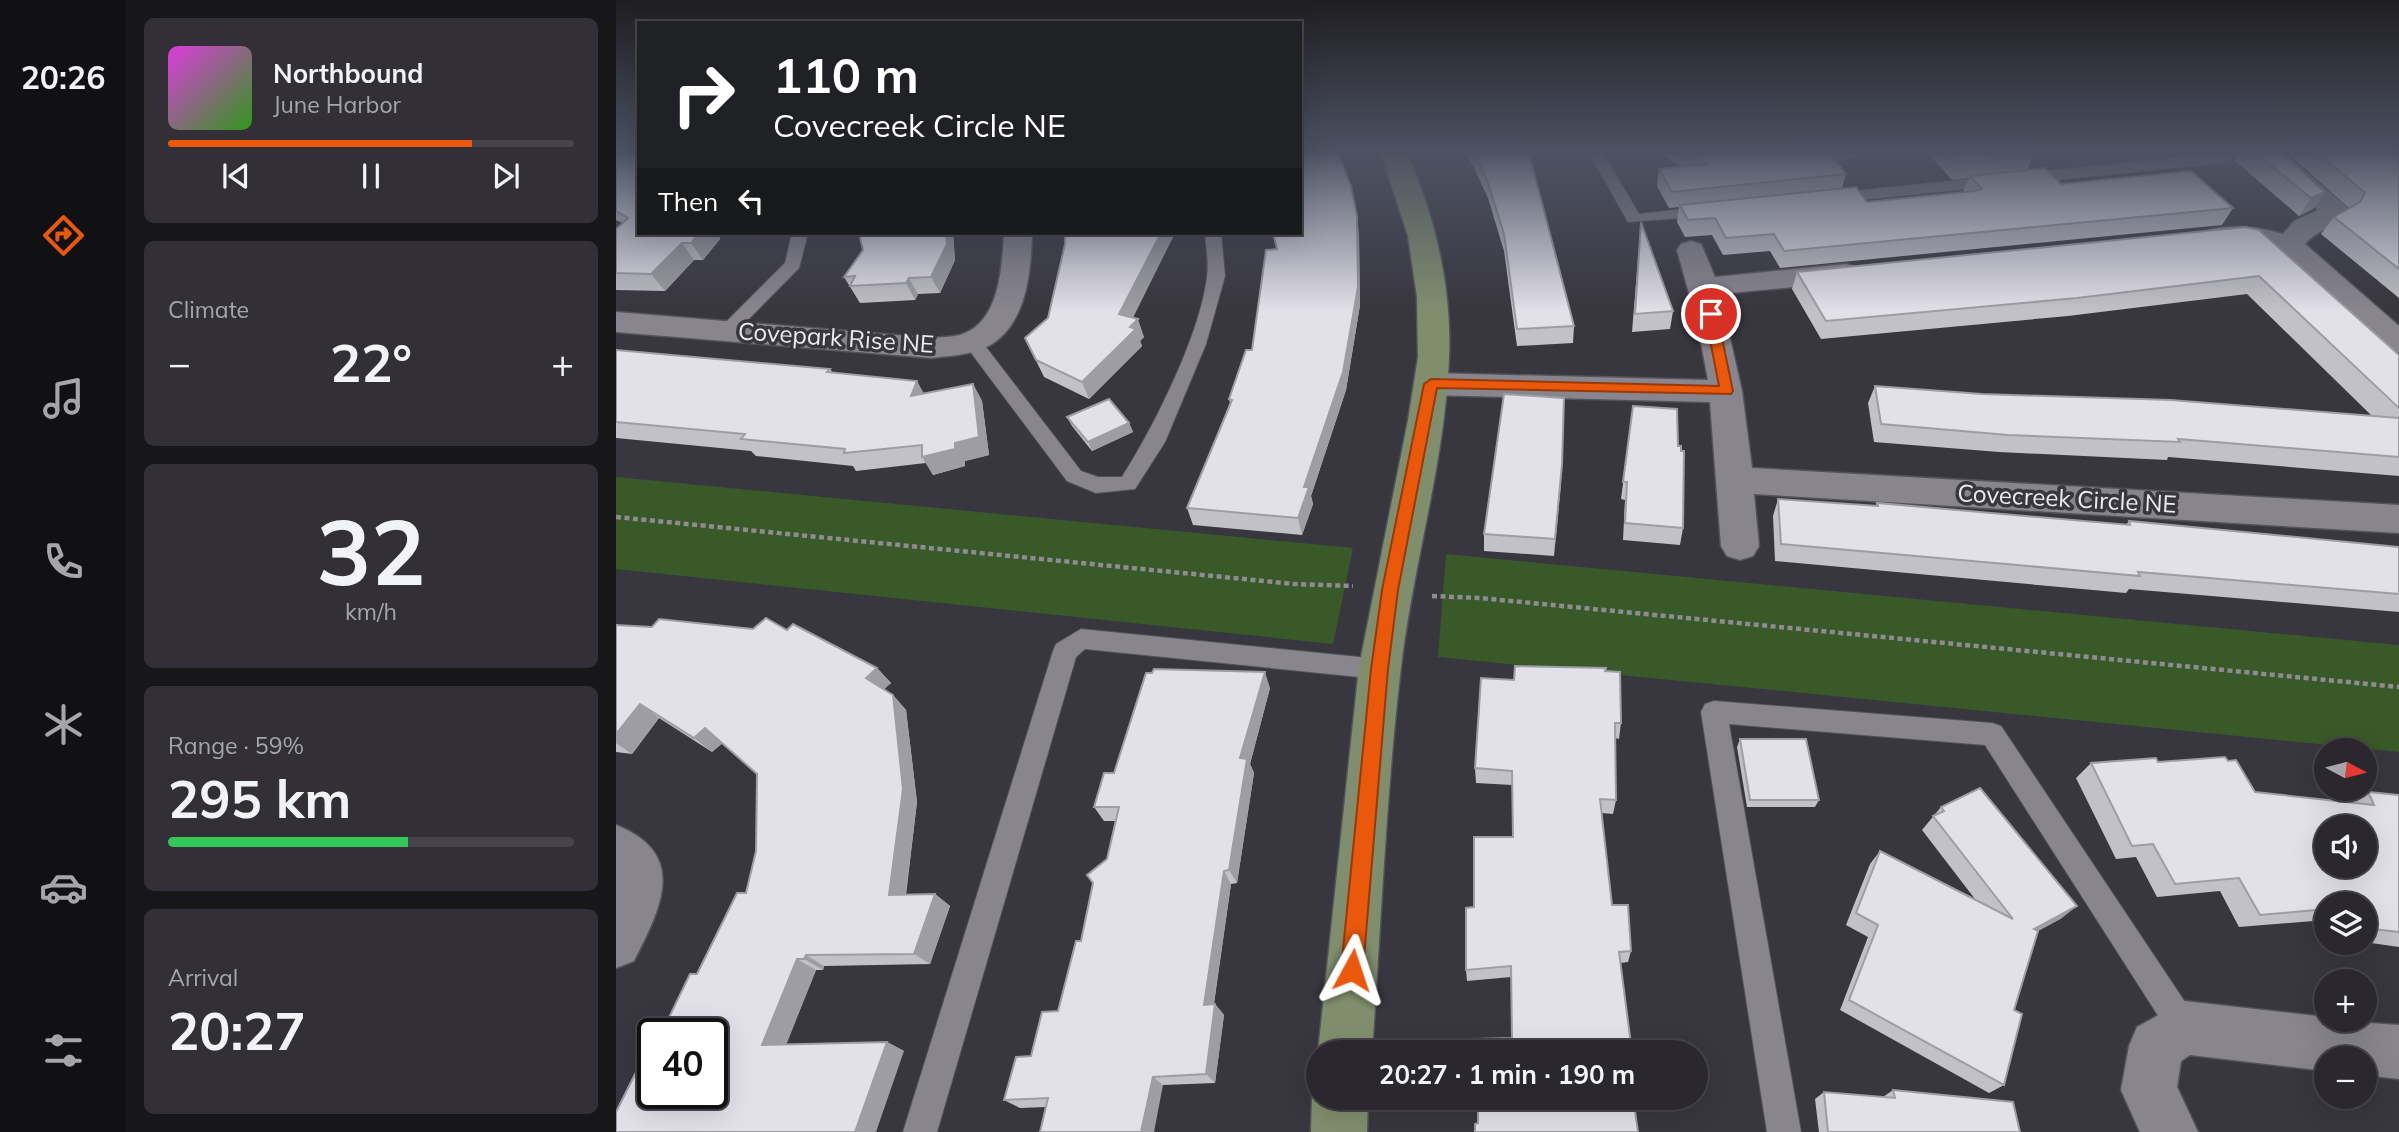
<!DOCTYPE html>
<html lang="en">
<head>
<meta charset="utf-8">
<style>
  :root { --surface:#2a282e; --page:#323036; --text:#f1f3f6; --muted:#a5a6aa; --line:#46444a; --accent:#ea580c }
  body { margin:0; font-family:Mulish,sans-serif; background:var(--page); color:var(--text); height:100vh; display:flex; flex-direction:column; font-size:26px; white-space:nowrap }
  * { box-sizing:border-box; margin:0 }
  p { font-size:23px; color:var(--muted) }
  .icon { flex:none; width:38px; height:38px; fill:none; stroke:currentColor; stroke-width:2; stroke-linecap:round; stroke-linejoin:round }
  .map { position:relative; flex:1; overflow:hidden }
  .sheet { display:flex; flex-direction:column; gap:18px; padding:18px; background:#171619; width:490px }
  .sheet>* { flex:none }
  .hud { position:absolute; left:21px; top:21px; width:665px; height:214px; border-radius:0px; box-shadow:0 7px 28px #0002,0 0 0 2px var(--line); background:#202124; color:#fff; overflow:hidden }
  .needle { width:46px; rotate:97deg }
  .controls { position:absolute; left:1698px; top:738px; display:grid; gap:14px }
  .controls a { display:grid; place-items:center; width:63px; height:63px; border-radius:50%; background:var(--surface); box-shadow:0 7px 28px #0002,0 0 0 2px var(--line); font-size:35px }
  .speed { position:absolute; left:21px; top:1018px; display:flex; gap:14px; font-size:35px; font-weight:700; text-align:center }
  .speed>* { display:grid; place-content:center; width:91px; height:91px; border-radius:50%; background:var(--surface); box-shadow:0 7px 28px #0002,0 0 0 2px var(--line); line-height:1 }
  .speed .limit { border:4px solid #111; border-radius:10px; background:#fff; color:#111 }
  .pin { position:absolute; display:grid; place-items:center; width:60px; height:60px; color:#fff; margin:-30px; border:4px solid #fff; border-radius:50%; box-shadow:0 2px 7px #0007 }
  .me { position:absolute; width:77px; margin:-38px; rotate:5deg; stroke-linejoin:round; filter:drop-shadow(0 0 5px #0008) }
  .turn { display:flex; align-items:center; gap:24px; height:147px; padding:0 21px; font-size:32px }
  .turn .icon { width:91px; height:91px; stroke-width:2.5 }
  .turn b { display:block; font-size:49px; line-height:60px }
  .then { display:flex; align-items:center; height:66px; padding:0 21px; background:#0003; gap:14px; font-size:26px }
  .big { font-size:52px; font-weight:700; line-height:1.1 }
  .sheet .tile { flex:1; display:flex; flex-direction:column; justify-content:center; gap:10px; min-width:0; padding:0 24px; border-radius:10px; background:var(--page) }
  .sheet .dial { align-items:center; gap:0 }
  .dial b { font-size:91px; line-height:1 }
  .song { display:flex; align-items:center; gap:21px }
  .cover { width:84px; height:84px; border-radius:10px; background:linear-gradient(135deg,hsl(300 70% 55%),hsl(110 70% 35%)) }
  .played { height:7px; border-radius:4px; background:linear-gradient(90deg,var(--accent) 75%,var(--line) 75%) }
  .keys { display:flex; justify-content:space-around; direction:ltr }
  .heat { display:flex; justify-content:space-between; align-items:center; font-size:38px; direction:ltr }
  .charge { height:10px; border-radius:5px; background:linear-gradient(90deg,#34c759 59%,var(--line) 0) }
  .trip { position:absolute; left:690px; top:1040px; width:402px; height:70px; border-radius:35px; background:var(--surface); box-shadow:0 7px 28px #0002,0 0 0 2px var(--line); font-weight:700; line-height:70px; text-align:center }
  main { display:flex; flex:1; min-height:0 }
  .menu { display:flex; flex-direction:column; width:126px; justify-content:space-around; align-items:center; background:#111012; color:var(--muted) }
  .menu .icon { width:49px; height:49px }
  .menu .active { color:var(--accent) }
  .menu b { font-size:32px; color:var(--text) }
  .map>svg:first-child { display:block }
</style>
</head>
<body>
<main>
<nav class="menu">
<b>20:26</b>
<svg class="icon active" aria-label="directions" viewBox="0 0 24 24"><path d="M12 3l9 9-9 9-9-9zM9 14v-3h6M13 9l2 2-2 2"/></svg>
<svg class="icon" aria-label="music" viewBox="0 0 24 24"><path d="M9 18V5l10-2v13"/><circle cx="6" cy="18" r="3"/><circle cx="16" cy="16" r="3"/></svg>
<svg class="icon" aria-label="phone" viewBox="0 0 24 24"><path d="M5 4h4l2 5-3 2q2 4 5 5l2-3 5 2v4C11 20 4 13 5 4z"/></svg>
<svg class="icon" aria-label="climate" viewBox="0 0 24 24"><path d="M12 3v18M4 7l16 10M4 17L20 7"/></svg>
<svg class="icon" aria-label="car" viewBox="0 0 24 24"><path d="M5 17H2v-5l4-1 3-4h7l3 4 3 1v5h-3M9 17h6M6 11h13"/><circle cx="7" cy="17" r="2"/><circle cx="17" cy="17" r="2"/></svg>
<svg class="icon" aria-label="filters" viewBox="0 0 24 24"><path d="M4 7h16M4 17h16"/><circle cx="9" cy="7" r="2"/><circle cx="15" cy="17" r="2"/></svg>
</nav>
<section class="sheet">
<div class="tile">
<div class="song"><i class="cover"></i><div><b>Northbound</b><p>June Harbor</p></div></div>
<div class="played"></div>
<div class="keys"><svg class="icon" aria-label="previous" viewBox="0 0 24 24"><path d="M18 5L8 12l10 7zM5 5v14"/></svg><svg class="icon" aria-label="pause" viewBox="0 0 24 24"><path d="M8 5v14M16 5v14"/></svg><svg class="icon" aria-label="next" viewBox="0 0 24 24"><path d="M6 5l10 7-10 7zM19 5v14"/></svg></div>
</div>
<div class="tile"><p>Climate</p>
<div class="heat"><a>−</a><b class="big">22°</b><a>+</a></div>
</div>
<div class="tile dial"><b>32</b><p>km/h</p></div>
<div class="tile"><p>Range · 59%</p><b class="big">295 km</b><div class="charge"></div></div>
<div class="tile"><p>Arrival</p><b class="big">20:27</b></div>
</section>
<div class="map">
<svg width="1783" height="1132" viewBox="0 0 1783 1132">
  <rect width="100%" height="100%" fill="#38363e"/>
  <!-- green -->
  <g fill="#395928">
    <polygon points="0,477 737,548 717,644 0,569"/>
    <polygon points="830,554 1783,645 1783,752 822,657"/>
  </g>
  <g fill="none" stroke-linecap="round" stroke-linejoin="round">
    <!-- lane casing -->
    <g stroke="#545359" stroke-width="2">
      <g id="lane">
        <polygon points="973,153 987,153 1023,214 1092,206 1100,211 1092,216 1012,222"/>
        <polygon points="1606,153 1628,153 1606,163 1217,203 1209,198 1217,193"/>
        <polygon points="176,233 192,233 183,268 117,335 105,335 102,331 105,327 169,263"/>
        <path d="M 589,233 L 605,233 L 609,276 L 590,344 L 549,442 L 519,489 L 480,493 L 451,481 L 347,342 L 349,338 L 363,338 L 465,471 L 482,477 L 506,477 C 538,427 584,335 591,277 C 593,263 590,247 589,233 Z"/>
        <polygon points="465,629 763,659 772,662 775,669 772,676 763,679 469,649 460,657 321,1132 287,1132 437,651 440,644"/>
        <polygon points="1098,701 1376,723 1385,726 1579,1017 1584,1028 1579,1039 1568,1044 1557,1039 1369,745 1113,724 1185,1132 1151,1132 1085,712 1089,704"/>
      </g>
    </g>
    <!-- street casing -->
    <g stroke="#545359" stroke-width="3">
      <g id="street">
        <path d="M 1640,153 L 1668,153 L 1730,206 L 1734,212 C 1723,227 1701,229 1689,244 L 1783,326 L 1783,353 L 1772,350 C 1741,322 1686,256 1647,246 C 1629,241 1611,246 1593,242 L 1589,236 L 1593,230 C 1618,224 1643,227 1667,234 L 1678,221 L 1702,210 Z"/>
        <path d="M 388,233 L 416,233 C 415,274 410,333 364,350 C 349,355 332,356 316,358 L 0,332 L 0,312 L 316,338 C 325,337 335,337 344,335 C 384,323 386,267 388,233 Z"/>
        <polygon points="1075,241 1085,244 1099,277 1230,264 1240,267 1245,273 1240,279 1230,282 1104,294 1126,391 1136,468 1783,505 1783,533 1138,494 1143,546 1137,556 1124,560 1111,556 1105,546 1094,402 815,395 803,392 799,384 803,376 815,373 1092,380 1081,322 1061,250 1065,244"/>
        <path d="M 0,825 C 73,854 45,908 18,961 L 0,968 Z"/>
        <polygon points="1568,1001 1710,1017 1710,1020 1783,1025 1783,1079 1748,1075 1748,1059 1710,1059 1710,1071 1574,1055 1565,1061 1561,1087 1582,1132 1524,1132 1505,1090 1513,1046 1521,1027"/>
      </g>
    </g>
    <!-- secondary casing -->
    <g stroke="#545359" stroke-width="3">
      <g id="secondary">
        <path d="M 765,153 L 791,153 C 819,217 836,288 833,358 C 829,462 797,564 785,667 C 770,794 765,923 756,1052 L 702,1052 L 743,667 L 792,420 L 802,357 L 801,297 L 792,236 Z"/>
        <polygon points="702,1084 702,1097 752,1097 751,1132 695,1132 696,1097"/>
      </g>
    </g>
    <!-- path -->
    <g stroke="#8d8c92" stroke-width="4.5" stroke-dasharray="5 3.5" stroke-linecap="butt">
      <polyline points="0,517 678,584 737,586"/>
      <polyline points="816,596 864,598 1783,687"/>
    </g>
    <!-- lane -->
    <use href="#lane" fill="#88858e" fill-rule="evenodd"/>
    <!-- street -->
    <use href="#street" fill="#88858e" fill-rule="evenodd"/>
    <!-- secondary -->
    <use href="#secondary" fill="#818e6e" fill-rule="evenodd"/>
  </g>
  <!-- wall -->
  <g fill="#c2c1c8">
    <polygon points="0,153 23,233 102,233 104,239 87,260 78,260 49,291 0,290 0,229 6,223 0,220"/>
    <polygon points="849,153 928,153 914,157 958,326 957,343 901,346 888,251 872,198 857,166"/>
    <polygon points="1044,153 1262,153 1239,155 1238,158 1219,161 1230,174 1226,189 1251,202 1347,192 1353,178 1336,180 1312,153 1414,153 1417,156 1411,170 1445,184 1617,208 1606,225 1164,268 1154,251 1107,255 1096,235 1069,237 1061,222 1063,207 1053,208 1041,186 1043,169 1066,167"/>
    <polygon points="1623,153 1666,153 1709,192 1697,209 1683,216 1618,160"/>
    <polygon points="1672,153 1783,153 1783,298 1705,234 1718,217 1733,208"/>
    <polygon points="1025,222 1057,311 1054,329 1016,332"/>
    <polygon points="1629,227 1783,355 1783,476 1552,457 1551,460 1383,452 1258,442 1252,403 1259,386 1366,394 1756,416 1631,294 1452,316 1205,339 1176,289 1181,272"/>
    <polygon points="243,233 337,233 339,260 324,293 302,294 299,300 244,303 228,277 247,250"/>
    <polygon points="559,233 516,318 528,337 524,341 526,346 473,399 428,377 409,338 432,318"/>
    <polygon points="656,233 743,234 744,305 730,390 695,496 697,504 686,535 577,525 571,508 614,403 613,399 636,350 661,249"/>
    <polygon points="0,350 214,369 217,373 308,394 357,384 366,401 373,455 349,461 349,466 317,475 310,463 240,471 237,466 140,456 135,451 0,438"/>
    <polygon points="1017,406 1062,446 1067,528 1064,545 1007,540 1009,500 1005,499"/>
    <polygon points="451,417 513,423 517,432 476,451 456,426"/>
    <polygon points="945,482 938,556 868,551 868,534"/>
    <polygon points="1162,499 1260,506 1261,503 1510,525 1513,521 1783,547 1783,612 1513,589 1510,593 1159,561 1157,516"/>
    <polygon points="0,625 36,627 171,630 261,668 275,683 268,689 277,695 290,710 301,802 290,895 319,894 334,906 314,964 208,966 207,970 200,970 170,1044 271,1042 288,1051 37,1094 81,974 130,893 140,851 141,774 106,743 96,752 43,718 16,754 0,752"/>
    <polygon points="989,671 1005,723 1003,739 999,738 1000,800 997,814 986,813 996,905 1015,951 1012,962 1004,963 896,1038 895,977 851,981 850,970 858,907 896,837 896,785 860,783 859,768 898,680"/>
    <polygon points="654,688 634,764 638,773 621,883 615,884 598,1004 599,1004 608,1015 599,1083 547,1085 430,1107 404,1108 388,1100 442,1011 491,859 499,821 488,821 478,807 498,773"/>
    <polygon points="1124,739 1203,800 1199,807 1131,807 1121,747"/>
    <polygon points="1612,761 1639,792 1735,803 1752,792 1783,795 1783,947 1748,942 1748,905 1710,905 1710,920 1623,927 1604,891 1541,897 1520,857 1500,859 1460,778 1475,763"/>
    <polygon points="1325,807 1446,918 1422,931 1398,1010 1388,1085 1373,1093 1224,1010 1252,937 1230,925 1254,864 1264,851 1359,899 1306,830"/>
    <polygon points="1277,1090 1404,1132 1203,1132 1199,1099 1208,1092 1267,1097"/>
  </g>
  <!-- shaded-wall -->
  <g fill="#9e9da3">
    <polygon points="909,153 928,153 909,158"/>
    <polygon points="1709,192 1697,209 1683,216 1695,198"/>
    <polygon points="741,216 743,234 744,305 730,390 695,496 697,504 686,535 682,518"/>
    <polygon points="83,233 102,233 104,239 87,260 75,243"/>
    <polygon points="330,233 337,233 339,260 324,293 315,277"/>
    <polygon points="545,233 559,233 510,332 503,314"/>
    <polygon points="66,243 78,260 49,291 35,274"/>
    <polygon points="293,278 302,294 299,300 290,283"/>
    <polygon points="522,319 528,337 524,341 526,346 473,399 466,382"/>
    <polygon points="301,381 311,399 295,396"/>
    <polygon points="357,384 366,401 373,455 349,461 349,466 317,475 306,457 339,443"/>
    <polygon points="513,423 517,432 476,451 472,442"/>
    <polygon points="946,464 945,482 938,556 939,539"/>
    <polygon points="261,668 275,683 264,693 250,678"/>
    <polygon points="649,672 654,688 634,764 638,773 621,883 613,870 624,758"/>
    <polygon points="277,695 290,710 301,802 288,907 273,895"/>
    <polygon points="24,704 43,718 16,754 0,743 0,734"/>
    <polygon points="89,728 107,743 96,752 78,738"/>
    <polygon points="608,871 615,884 596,1015 588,1005"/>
    <polygon points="319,894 334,906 314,964 298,954"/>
    <polygon points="1461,906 1446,918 1403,941 1418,929"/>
    <polygon points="190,955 208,966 207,970 188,959"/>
    <polygon points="181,959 200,970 167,1053 146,1045"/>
    <polygon points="599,1004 608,1015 599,1083 590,1074"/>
    <polygon points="271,1042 288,1051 260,1132 239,1132"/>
    <polygon points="537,1077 547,1085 538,1132 525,1132"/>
  </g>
  <!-- building -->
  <g fill="#e2e0e9" stroke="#9e9da3" stroke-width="2" fill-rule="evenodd">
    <polygon points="0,153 23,153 23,233 83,233 75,243 66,243 35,274 0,273 0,229 12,218 0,211"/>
    <polygon points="684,153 722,153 735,186 741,216 742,287 727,372 688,487 693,487 682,518 571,508 616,400 613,399 630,350 636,350 650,250 661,249 657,233 684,233"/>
    <polygon points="858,153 913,153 958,326 901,329 888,234 871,180"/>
    <polygon points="1072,153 1213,153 1230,174 1056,192 1043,169 1090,164"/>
    <polygon points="1333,153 1414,153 1417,156 1342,163"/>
    <polygon points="1640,153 1666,153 1709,192 1695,198"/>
    <polygon points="1702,153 1783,153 1783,269 1718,217 1744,202 1749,193"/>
    <polygon points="1429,168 1445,184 1575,171 1617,208 1168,251 1158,234 1110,238 1099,218 1072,220 1064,205 1240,187 1251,202 1358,191 1366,189 1354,176"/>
    <polygon points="1025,222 1057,311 1019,314"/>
    <polygon points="1629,227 1643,230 1783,355 1783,408 1643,276 1461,298 1210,321 1181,272"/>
    <polygon points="243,233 330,233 331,244 315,277 293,278 290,283 234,286 239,276 228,277 247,250"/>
    <polygon points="449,233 545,233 503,314 522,319 514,327 520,329 466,382 420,360 409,338 432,318 449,244"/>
    <polygon points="0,350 214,369 211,372 301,381 295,396 357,384 363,437 339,443 339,449 306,457 306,445 228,453 229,449 125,439 129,434 0,422"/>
    <polygon points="1259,386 1366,394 1555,400 1783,418 1783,457 1562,439 1564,442 1392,435 1265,424"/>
    <polygon points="888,394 948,398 946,464 939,539 868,534"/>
    <polygon points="493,399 513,423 472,442 451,417"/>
    <polygon points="1017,406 1061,409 1062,446 1065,446 1065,451 1068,451 1067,528 1009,523 1011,482 1007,482"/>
    <polygon points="1162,499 1262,506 1261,503 1514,525 1513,521 1783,547 1783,594 1522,572 1524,576 1165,544"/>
    <polygon points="150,618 171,630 177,624 261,668 250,678 277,695 287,789 273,895 319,894 298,954 190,955 188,959 181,959 146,1045 271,1042 239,1132 0,1132 0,1112 32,1048 37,1048 37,1094 96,1094 96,1034 45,1034 74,974 81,974 121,893 130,893 140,851 141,774 89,728 78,738 24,704 0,734 0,625 36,627 43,619 137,629"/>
    <polygon points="899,666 990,668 989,671 1004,672 1005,723 999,723 1000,800 984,799 996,905 1012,905 1015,951 1003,952 1016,1052 860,1052 860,1039 896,1038 895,966 850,970 850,908 858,907 858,837 897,837 896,771 859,768 865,678 898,680"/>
    <polygon points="538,669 649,672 624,758 631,759 613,870 608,871 588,1005 599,1004 590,1074 537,1077 525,1132 424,1132 432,1098 388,1100 400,1057 415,1056 426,1012 442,1011 460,941 465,941 477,883 471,875 491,859 503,807 478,807 488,773 498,773 530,673 536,673"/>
    <polygon points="1124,739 1190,739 1203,800 1134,800"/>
    <path d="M 1609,757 L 1612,761 L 1620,760 L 1639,792 L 1758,805 L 1752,792 L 1783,795 L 1783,932 L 1749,928 L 1748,926 L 1748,905 L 1710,905 L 1710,909 L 1644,915 L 1623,878 L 1559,884 L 1537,844 L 1516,846 L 1475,763 L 1540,758 L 1542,762 ZM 1710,828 L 1748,828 L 1748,866 L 1710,866 Z"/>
    <polygon points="1364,788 1461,906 1418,929 1422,931 1398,1010 1406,1014 1388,1085 1233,1000 1262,925 1240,913 1264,851 1397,919 1317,816 1328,811 1325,807"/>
    <polygon points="1277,1090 1397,1102 1404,1132 1212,1132 1208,1092 1279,1098"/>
    <polygon points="862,1097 1017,1097 1022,1132 859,1132 859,1124 862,1123"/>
  </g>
  <!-- sky -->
  <linearGradient id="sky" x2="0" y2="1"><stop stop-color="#1f1e22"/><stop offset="0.49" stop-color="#4d5263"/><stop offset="1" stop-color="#4d5263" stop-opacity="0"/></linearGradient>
  <rect width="1783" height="311" fill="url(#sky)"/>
  <!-- route -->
  <polygon fill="#ea580c" stroke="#983908" stroke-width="2" points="1095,310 1101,314 1117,391 1115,394 821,388 782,590 772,669 747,970 744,977 736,980 729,977 725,970 755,669 766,590 808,384 815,379 1103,386 1089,314"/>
  <g text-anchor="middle" stroke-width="7" stroke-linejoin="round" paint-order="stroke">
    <!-- street labels -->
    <g font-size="24" fill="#ebeaef" stroke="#38363e">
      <text transform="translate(220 338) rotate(4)" y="8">Covepark Rise NE</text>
      <text transform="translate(1451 499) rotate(3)" y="8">Covecreek Circle NE</text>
    </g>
  </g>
</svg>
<div class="controls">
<a><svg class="needle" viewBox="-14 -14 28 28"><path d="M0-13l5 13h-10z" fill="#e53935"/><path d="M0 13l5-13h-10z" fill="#a5a6aa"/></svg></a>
<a><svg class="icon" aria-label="sound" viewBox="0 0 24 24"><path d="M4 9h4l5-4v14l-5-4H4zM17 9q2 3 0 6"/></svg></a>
<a><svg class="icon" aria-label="layers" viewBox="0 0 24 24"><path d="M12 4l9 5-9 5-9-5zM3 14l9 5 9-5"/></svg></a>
<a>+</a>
<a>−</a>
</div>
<div class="speed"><div class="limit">40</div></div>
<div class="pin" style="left:1095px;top:314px;background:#d93025"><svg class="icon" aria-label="arrive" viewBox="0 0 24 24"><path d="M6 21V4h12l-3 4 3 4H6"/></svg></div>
<svg class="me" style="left:736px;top:970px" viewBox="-20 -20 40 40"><path d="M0-17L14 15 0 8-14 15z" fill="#ea580c" stroke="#fff" stroke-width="4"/></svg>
<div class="trip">20:27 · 1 min · 190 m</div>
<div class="hud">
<div class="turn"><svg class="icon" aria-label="right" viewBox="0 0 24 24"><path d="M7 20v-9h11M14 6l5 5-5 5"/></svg><div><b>110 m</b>Covecreek Circle NE</div></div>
<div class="then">Then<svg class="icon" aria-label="left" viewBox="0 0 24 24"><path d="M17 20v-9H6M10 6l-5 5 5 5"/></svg></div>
</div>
</div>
</main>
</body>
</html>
